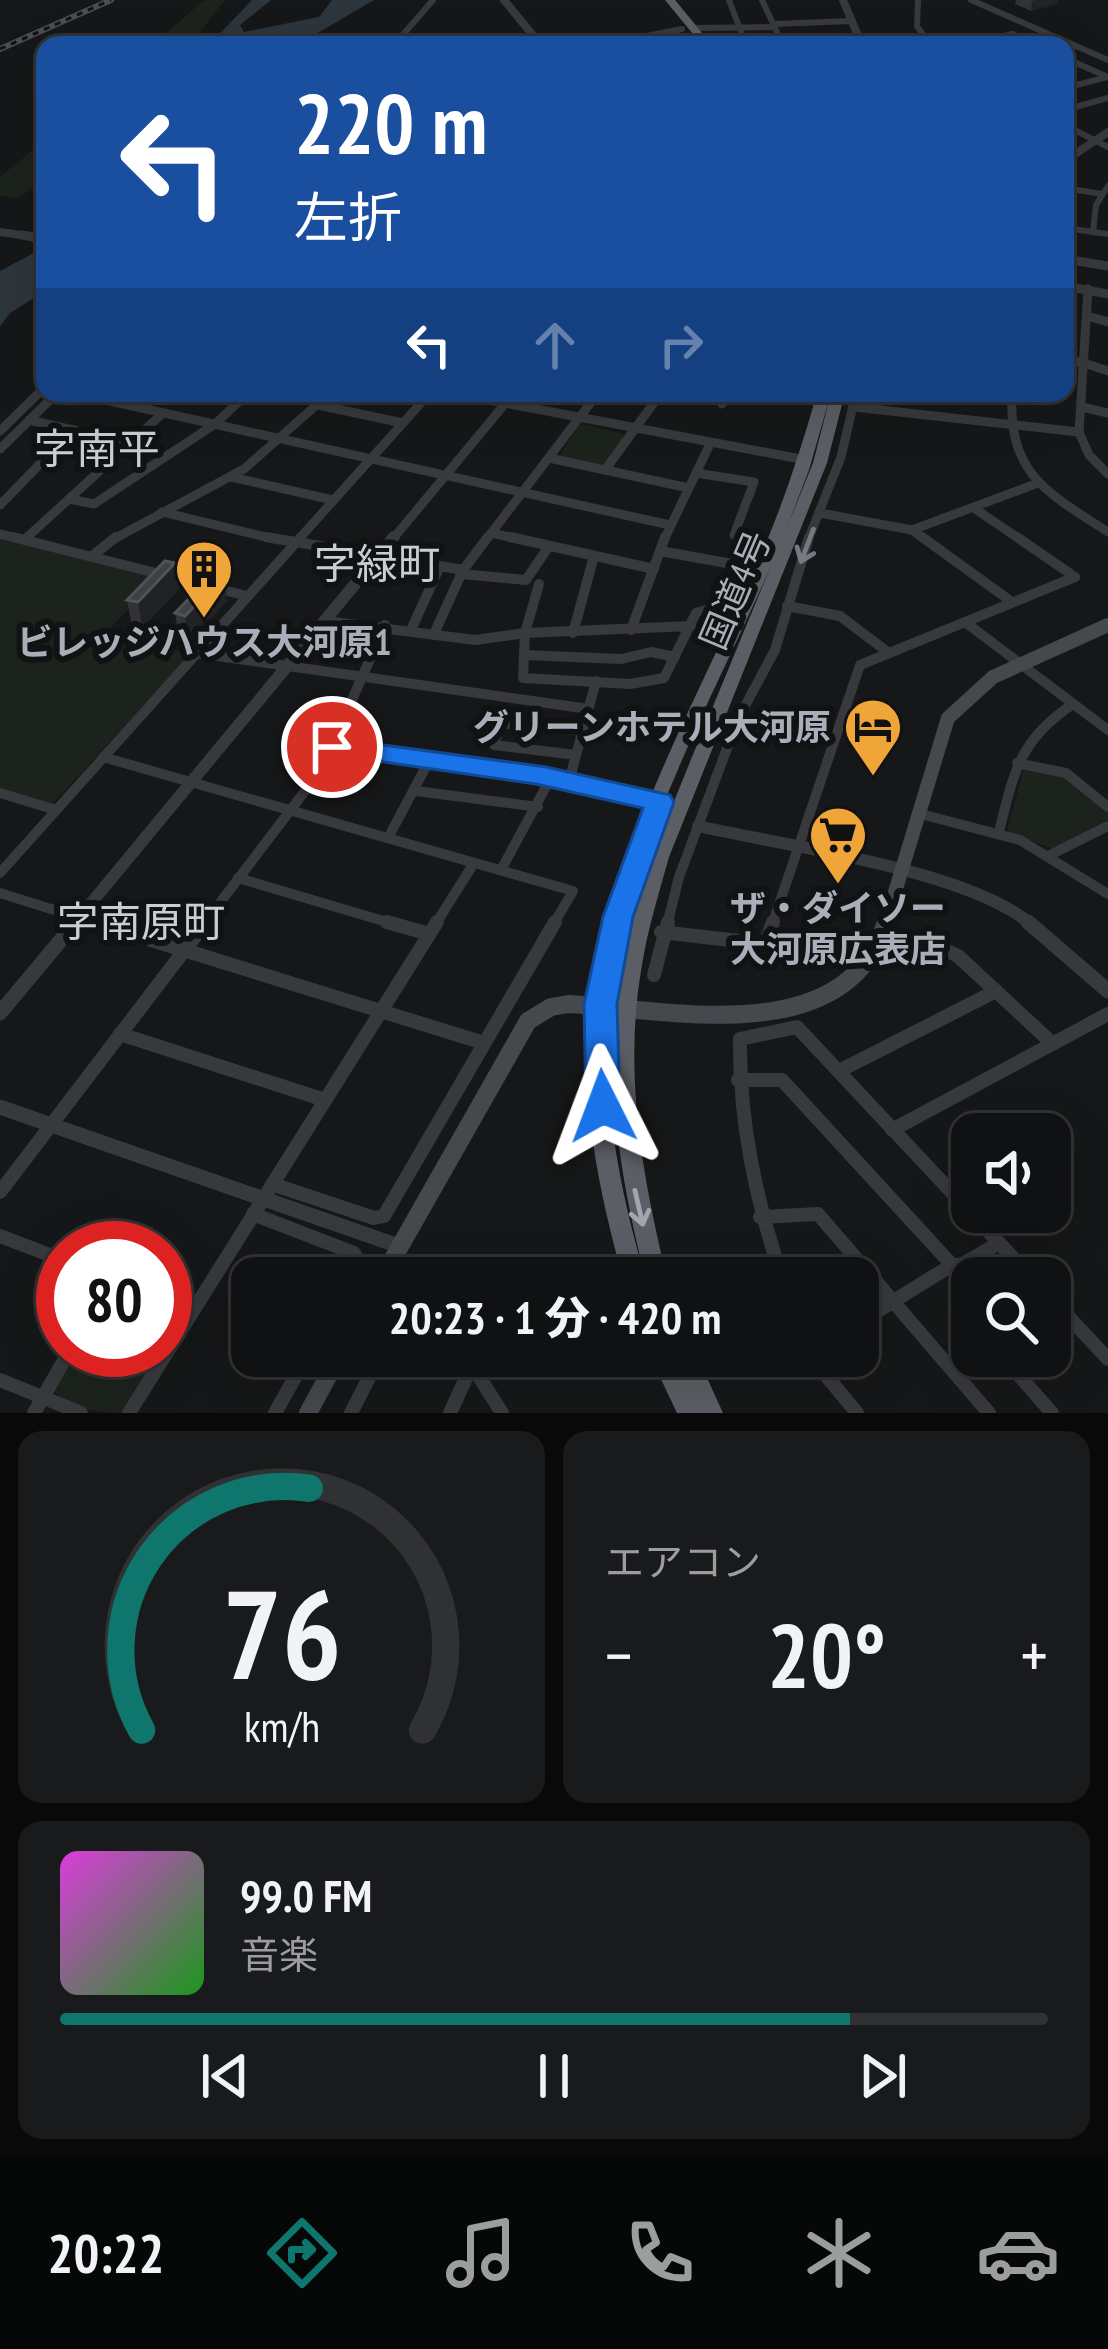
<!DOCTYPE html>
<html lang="ja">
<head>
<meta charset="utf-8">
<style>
  :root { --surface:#101112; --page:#191a1b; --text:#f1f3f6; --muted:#9c9d9f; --line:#303132; --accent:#0f766e }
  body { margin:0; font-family:"PT Sans Narrow","Noto Sans JP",sans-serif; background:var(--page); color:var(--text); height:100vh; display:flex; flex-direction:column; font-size:45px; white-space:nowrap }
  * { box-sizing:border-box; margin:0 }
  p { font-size:39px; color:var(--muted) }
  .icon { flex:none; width:66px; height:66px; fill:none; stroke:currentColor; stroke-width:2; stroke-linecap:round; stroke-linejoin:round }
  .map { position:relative; height:1413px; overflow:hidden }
  .drawer { display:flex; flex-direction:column; gap:18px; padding:18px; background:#09090a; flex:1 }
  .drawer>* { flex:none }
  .banner { position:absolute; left:36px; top:36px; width:1038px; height:366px; border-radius:24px; box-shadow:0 12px 48px #0002,0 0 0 3px var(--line); background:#1a4fa0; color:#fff; overflow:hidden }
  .fabs { position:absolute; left:951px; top:1113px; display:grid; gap:24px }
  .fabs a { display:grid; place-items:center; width:120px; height:120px; border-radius:24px; background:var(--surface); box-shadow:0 12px 48px #0002,0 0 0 3px var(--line); font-size:60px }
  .speed { position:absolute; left:36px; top:1221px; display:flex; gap:24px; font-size:60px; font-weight:700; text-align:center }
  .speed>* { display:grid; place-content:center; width:156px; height:156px; border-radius:50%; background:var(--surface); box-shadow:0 12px 48px #0002,0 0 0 3px var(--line); line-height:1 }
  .speed .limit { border:18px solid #d22; background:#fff; color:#111 }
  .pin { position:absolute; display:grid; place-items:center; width:102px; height:102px; color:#fff; margin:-51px; border:6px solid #fff; border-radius:50%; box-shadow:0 3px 12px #0007 }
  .me { position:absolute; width:132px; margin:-66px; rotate:357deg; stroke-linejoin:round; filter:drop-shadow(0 0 9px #0008) }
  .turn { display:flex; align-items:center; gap:42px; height:252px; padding:0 60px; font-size:54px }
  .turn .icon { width:156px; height:156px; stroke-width:2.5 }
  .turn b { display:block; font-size:84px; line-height:102px }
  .lanes { display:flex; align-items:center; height:114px; padding:0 60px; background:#0003; justify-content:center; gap:60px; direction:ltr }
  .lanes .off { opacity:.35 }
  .big { font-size:90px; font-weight:800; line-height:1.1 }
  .drawer .card { flex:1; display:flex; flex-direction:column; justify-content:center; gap:18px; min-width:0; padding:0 42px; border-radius:24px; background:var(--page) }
  .drawer .dial { align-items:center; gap:0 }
  .dial svg { height:312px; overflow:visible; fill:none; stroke:var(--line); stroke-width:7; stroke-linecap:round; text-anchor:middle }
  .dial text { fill:var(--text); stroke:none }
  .song { display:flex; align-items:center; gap:36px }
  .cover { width:144px; height:144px; border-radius:18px; background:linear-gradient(135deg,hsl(300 70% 55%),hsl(120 70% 35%)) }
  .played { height:12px; border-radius:6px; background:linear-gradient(90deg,var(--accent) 80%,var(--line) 80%) }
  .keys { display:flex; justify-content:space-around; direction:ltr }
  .heat { display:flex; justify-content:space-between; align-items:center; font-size:66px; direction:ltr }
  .drawer .tiles { flex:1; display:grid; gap:18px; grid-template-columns:1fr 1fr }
  .card:last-child { grid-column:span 2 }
  .trip { position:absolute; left:231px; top:1257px; width:648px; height:120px; border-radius:24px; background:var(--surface); box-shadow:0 12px 48px #0002,0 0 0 3px var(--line); font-weight:800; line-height:120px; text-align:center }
  .dock { display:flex; height:192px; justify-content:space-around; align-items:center; background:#060707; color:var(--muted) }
  .dock .icon { width:84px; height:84px }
  .dock .current { color:var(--accent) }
  .dock b { font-size:54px; color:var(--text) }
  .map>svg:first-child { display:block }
</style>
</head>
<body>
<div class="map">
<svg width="1108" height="1413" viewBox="0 0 1108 1413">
  <rect width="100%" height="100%" fill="#161718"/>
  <!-- green -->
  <g fill="#1c231d">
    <polygon points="204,0 225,0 190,45 153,45"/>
    <polygon points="45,140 45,176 19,198 0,196 0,177"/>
    <polygon points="579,425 583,424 628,435 606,465 559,457"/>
    <polygon points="0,538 160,577 106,632 191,654 52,804 0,789"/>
    <polygon points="1024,768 1063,776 1108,810 1108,820 1054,849 1012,834 1007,830"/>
    <path d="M 75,1350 L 164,1350 L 124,1413 C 98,1413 70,1409 52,1389 Z"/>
  </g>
  <!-- water -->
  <g fill="#2d363c">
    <polygon points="252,0 271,0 240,25 244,32 319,17 332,0 374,0 297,45 209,45"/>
    <polygon points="45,247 45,291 10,313 0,326 0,271"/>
  </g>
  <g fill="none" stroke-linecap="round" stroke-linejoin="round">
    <!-- minor-far3 -->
    <g stroke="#37393d" stroke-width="6">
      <polyline points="729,0 746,45"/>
      <polyline points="762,0 783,45"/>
      <polyline points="918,0 917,26 930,45"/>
      <polyline points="971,0 1108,60"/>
      <polyline points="774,24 852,21"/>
      <polyline points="693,28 775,27"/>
      <polyline points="394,45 433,0"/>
      <polyline points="601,45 682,29"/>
      <polyline points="970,45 1012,34 1036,45"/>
      <polyline points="1065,58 1108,77"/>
      <polyline points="1065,88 1108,77"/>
      <polyline points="1065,110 1108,98"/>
      <polyline points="1065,125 1108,147"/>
      <polyline points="1065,188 1102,194"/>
      <polyline points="1065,228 1108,234"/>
      <polyline points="1093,232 1096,205 1108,186"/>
    </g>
    <!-- minor-far2 -->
    <g stroke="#37393d" stroke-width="9">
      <polyline points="1065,286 1108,294"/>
      <polyline points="1088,289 1079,432 1089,455 1108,474"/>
      <polyline points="1087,316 1108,322"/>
      <polyline points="1065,360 1084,363"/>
      <polyline points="1084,363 1108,371"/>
      <polyline points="74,393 670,525"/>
      <polyline points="452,393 806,460"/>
      <polyline points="722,404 726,393"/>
      <polyline points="318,405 403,423"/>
      <polyline points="854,407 1079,432"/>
      <polyline points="1082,407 1108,413"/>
      <polyline points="29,420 130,443"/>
      <polyline points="0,431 45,387"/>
      <polyline points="0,449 57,393"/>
      <polyline points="549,458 689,488"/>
      <polyline points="605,470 661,393"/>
      <polyline points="696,473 754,482 734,535 755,540"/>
      <polyline points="231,477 333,500"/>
      <polyline points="69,499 94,504 215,424 248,393"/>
      <polyline points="0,505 73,430"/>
      <polyline points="974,508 1021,540"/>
      <polyline points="162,512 278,540"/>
      <polyline points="820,513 912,530 926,540"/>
      <polyline points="912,530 1038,483"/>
      <polyline points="491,533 524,540"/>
      <polyline points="0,534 25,540"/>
      <polyline points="24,540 163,413"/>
      <polyline points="112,540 244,469 330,393"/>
      <polyline points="298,540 430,393"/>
      <polyline points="486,540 598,393"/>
      <polyline points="664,540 710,444"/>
      <polyline points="808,540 841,457 856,393"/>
    </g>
    <!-- minor-far1 -->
    <g stroke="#37393d" stroke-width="10">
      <polyline points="13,537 247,596"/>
      <polyline points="266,537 463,570"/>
      <polyline points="510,537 654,569"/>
      <polyline points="743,537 771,544"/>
      <polyline points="922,537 1012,602"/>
      <polyline points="1017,537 1075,577"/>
      <polyline points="660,551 760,569"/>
      <polyline points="91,557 116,537"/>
      <polyline points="461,574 526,580 549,546"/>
      <polyline points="539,584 525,633 523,678 630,684 664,678 696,613 716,607 742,612"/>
      <polyline points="787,606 840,616 889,653"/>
      <polyline points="325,621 475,640 525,633 691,626"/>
      <polyline points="965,622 1108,730"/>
      <polyline points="411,630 440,566"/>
      <polyline points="631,630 665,537"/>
      <polyline points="573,633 594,556"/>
      <polyline points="434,634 463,570 488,537"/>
      <polyline points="196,653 589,709"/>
      <polyline points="525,655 621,659 651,652 675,657"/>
      <polyline points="332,747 546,776 549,781 501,870"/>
      <polyline points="576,755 494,745 501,723 583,731"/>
      <polyline points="103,757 573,891 553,925"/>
      <polyline points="1017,763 1066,773 1108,807"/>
      <polyline points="549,781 660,802"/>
      <polyline points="568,785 596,681"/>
      <polyline points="416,791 538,807"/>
      <polyline points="0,793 56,810"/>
      <polyline points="917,813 1020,840 1108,894"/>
      <path d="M 999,832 C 1014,772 1019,740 1073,704"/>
      <polyline points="388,838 429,761"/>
      <polyline points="1050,855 1108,826"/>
      <polyline points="0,873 301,537"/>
      <polyline points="238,878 397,925"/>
      <polyline points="0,893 102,925"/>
      <polyline points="203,925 321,770 385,625"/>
      <polyline points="435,925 474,863"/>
      <polyline points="667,925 679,877 738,719 775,650 809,537"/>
      <polyline points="772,925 860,665 1075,577"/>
    </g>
    <!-- minor -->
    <g stroke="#37393d" stroke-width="14">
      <polyline points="93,922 484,1043"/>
      <polyline points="387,922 429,934"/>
      <polyline points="661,932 765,944 773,922"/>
      <polyline points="883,932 929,942 958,956 1053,1044"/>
      <polyline points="654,975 668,922"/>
      <polyline points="120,1034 325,1100"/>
      <polyline points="839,1071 996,991"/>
      <polyline points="738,1080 782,1080 952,1265"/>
      <polyline points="892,1130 1108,1014"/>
      <polyline points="272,1184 374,1218 384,1216 555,922"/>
      <polyline points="0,1192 206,922"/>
      <polyline points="253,1214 354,1253 359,1264 351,1278"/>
      <polyline points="760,1217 818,1214 989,1413"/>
      <polyline points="0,1236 63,1260"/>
      <path d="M 782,1278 C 756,1200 739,1122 740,1039 L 797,1027 L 1032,1278"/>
      <polyline points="1050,1297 1108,1359"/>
      <polyline points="165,1300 193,1310"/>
      <polyline points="858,1323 952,1265 961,1265 999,1243"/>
      <polyline points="466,1356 502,1413"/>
      <polyline points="810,1356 857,1413"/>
      <polyline points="1002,1356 1052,1413"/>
      <polyline points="0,1380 81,1413"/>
      <polyline points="34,1413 70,1350"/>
      <polyline points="129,1413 437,922"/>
      <polyline points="275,1413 307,1356"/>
      <polyline points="351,1413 380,1356"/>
      <polyline points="450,1413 472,1365"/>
    </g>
    <!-- tertiary-far3 -->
    <g stroke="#37393d" stroke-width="8">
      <polyline points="504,0 541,45"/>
      <polyline points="843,0 862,45"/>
      <polyline points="1065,161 1108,132"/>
      <polyline points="0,232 41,238"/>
    </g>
    <!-- tertiary-far2 -->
    <g stroke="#37393d" stroke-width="9">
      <polyline points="22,235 45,239"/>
      <polyline points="1065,259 1108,266"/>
      <path d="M 1012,393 C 1008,474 1046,492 1108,532"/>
      <polyline points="392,540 514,393"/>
    </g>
    <!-- tertiary-far1 -->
    <g stroke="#37393d" stroke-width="12">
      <path d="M 698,826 C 785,846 969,870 1032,925"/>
      <polyline points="73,925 394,537"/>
    </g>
    <!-- tertiary -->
    <g stroke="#37393d" stroke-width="15">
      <polyline points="1028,922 1108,991"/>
      <polyline points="0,1013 76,922"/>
      <polyline points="0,1107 399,1246"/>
    </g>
    <!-- secondary-far1 -->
    <polyline stroke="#45484d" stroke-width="14" points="885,925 948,718 993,677 1108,625"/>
    <!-- secondary -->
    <g stroke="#45484d" stroke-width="18">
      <path d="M 382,1278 L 528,1021 L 551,1007 L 568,1004 C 668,1009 846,1052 886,922"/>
      <polyline points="308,1413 339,1356"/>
    </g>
    <!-- trunk -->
    <g fill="#5c5e65" fill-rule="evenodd">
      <polygon points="665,0 675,0 712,45 702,45"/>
      <path d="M 817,393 L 831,393 L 809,470 L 787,527 L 813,463 L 831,393 L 845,393 L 827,463 L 669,857 C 659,893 648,928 642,965 C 623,1071 642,1175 667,1278 L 623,1278 C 599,1192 579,1098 590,1008 C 612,843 699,698 764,548 C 785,498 802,446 817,393 ZM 771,566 C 745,628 720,690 694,752 C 659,838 625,921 616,1015 C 607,1100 623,1186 643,1269 C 619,1187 603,1100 609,1014 C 622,858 709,707 771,566 Z"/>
      <polygon points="650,1356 697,1356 723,1413 677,1413"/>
    </g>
    <!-- rail casing -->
    <g stroke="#4a4d52" stroke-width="6">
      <polyline id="rail" points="0,49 111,0"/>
    </g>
    <!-- rail -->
    <use href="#rail" stroke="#111213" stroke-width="3" stroke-dasharray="6" stroke-linecap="butt"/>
  </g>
  <!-- wall -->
  <g fill="#323336">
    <polygon points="1016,0 1058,0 1057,4 1031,11 1015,4"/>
    <polygon points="175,563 179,589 142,628 132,626 127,600"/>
    <polygon points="227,601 189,642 179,639 175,613"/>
  </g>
  <!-- shaded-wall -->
  <g fill="#212224">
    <polygon points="1036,0 1058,0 1057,4 1031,11 1032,1"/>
    <polygon points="175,563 179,589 142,628 138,602"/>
    <polygon points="224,575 227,601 189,642 185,616"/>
  </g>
  <!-- building -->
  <g fill="#3f4044" stroke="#4f5256" stroke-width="3">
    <polygon points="165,561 175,563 138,602 127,600"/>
    <polygon points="214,573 224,575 185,616 175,613"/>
  </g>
  <!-- one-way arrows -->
  <defs><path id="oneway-shaft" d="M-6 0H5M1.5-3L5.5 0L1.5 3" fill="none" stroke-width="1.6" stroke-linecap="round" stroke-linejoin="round" transform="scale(3)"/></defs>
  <use stroke="#767981" href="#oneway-shaft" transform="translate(807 546) rotate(111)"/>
  <use stroke="#a1a6b0" href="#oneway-shaft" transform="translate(639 1208) rotate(77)"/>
  <!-- route -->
  <polygon fill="#1a73e8" stroke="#114b97" stroke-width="3" points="332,738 546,767 670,795 674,802 633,917 617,1004 620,1106 615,1115 603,1119 591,1115 586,1106 584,1004 603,917 643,808 536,784 322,753 318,747"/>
  <!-- icons -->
  <defs>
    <g id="building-pin" transform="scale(3)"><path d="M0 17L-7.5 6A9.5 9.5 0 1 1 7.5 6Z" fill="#efa538" stroke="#111213"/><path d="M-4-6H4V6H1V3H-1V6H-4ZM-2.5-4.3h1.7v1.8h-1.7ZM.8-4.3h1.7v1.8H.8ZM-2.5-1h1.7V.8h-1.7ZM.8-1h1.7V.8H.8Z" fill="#111"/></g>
    <g id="hotel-pin" transform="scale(3)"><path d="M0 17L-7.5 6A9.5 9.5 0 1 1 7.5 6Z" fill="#efa538" stroke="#111213"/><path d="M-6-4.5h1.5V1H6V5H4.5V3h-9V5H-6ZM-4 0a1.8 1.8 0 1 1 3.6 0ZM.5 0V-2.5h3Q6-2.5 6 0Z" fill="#111"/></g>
    <g id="supermarket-pin" transform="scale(3)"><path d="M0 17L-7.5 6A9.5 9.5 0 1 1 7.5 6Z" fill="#efa538" stroke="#111213"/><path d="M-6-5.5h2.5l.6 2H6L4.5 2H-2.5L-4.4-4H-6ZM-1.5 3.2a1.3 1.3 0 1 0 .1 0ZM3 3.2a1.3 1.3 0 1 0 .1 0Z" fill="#111"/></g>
  </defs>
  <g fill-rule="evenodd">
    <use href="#building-pin" x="204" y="569"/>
    <use href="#hotel-pin" x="873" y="727"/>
    <use href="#supermarket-pin" x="838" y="835"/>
  </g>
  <g text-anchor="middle" stroke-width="12" stroke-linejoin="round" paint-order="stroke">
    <!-- street labels -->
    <g font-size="36" fill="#a9aeb8" stroke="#111213">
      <text transform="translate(735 590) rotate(-67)" y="13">国道4号</text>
    </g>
    <!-- poi labels -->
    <g font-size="36" font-weight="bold" fill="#a9aeb8" stroke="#111213">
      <text x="204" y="655">ビレッジハウス大河原1</text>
      <text x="831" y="740" text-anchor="end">グリーンホテル大河原</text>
      <text x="838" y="921">ザ・ダイソー<tspan x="838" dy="41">大河原広表店</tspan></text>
    </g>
    <!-- quarter labels -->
    <g font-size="42" fill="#cacdd4" stroke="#111213">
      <text x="97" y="464">字南平</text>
      <text x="377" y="579">字緑町</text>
      <text x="141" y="937">字南原町</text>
    </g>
  </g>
</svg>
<div class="fabs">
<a><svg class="icon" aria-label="sound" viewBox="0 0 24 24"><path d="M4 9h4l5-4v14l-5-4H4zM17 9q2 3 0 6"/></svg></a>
<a><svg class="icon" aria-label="search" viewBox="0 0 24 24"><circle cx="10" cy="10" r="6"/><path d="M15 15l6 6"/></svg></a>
</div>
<div class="speed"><div class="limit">80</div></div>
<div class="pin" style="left:332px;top:747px;background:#d93025"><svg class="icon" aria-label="arrive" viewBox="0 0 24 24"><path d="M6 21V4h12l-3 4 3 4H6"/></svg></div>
<svg class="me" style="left:603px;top:1106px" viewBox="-20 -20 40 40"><path d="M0-17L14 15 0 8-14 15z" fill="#1a73e8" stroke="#fff" stroke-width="4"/></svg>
<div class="trip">20:23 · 1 分 · 420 m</div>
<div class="banner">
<div class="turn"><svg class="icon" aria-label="left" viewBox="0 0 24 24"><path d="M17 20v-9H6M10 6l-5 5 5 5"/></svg><div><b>220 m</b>左折</div></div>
<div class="lanes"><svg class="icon" aria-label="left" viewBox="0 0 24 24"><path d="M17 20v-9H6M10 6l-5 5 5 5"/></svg><svg class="icon off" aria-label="ahead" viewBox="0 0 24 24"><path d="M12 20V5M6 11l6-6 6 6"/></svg><svg class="icon off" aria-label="right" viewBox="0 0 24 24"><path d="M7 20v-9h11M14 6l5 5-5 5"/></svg></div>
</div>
</div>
<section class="drawer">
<div class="tiles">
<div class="card dial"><svg viewBox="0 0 100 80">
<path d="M14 69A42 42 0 1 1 86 69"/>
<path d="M14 69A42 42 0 0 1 57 7" stroke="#0f766e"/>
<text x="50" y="56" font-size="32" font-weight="700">76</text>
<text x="50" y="72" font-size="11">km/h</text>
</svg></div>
<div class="card"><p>エアコン</p>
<div class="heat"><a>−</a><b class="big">20°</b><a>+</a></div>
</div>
<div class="card">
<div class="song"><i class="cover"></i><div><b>99.0 FM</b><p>音楽</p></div></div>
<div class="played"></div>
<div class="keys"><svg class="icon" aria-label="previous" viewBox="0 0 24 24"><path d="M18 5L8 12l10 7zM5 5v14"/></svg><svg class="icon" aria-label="pause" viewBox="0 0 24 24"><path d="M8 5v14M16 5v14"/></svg><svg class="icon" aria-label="next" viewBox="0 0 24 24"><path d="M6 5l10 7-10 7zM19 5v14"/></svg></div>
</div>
</div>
</section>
<nav class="dock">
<b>20:22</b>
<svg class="icon current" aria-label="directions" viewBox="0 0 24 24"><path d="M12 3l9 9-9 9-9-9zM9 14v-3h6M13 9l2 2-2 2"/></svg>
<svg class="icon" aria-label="music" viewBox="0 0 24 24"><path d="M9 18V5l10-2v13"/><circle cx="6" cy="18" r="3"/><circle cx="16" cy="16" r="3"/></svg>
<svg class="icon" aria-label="phone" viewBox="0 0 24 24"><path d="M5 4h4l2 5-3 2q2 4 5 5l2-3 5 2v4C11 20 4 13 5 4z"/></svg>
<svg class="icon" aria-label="climate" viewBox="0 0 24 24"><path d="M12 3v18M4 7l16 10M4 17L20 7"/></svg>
<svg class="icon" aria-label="car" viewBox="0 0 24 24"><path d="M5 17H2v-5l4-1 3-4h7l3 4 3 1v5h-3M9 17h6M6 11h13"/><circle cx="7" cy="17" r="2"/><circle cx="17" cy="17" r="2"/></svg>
</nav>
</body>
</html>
